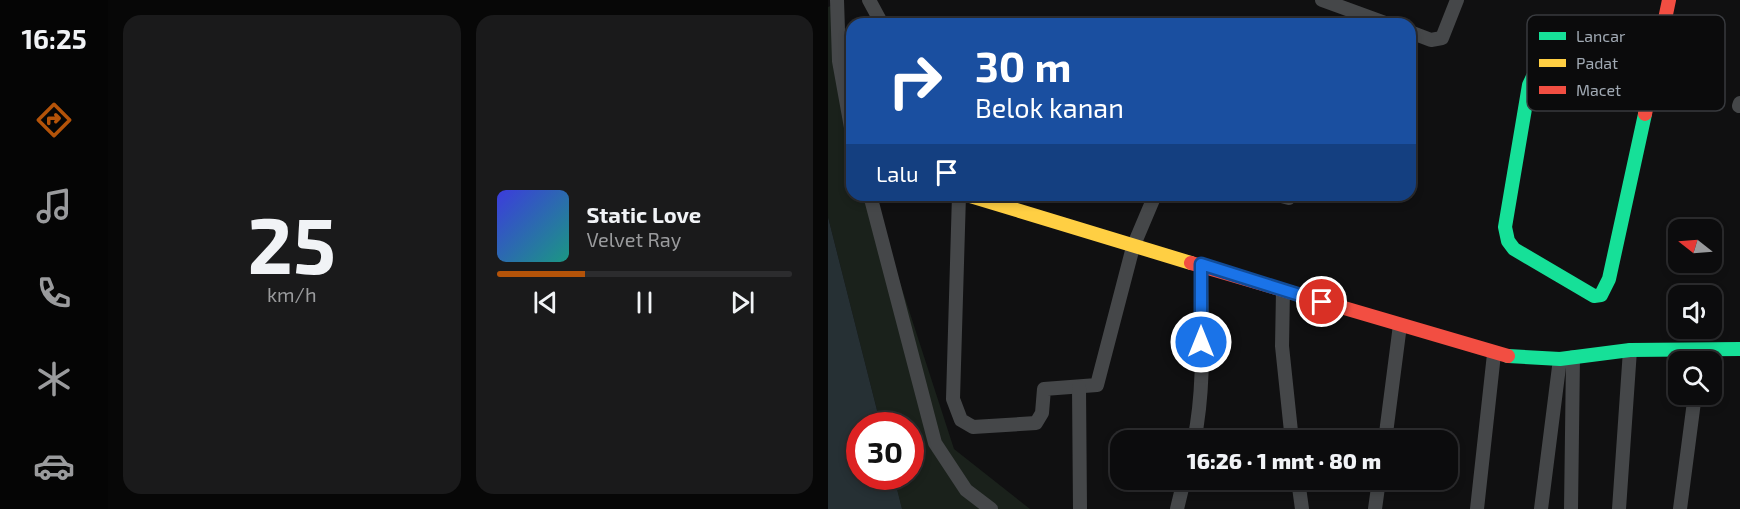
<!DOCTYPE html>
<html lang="id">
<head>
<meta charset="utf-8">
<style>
  :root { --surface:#0c0c0d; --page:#1a1a1b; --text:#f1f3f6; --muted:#9a9b9d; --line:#2c2c2e; --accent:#b45309 }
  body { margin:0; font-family:"Exo 2",sans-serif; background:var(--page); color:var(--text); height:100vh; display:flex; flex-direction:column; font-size:22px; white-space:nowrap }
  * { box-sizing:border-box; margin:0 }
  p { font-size:20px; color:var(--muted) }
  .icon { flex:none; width:33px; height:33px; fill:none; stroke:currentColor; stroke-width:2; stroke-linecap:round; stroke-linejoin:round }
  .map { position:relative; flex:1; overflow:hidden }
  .sheet { display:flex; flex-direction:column; gap:15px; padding:15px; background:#070707; width:720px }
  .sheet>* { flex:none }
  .guide { position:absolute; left:18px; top:18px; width:570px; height:183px; border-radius:18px; box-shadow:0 3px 9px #0003,0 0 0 2px var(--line); background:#1a4fa0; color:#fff; overflow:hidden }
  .needle { width:39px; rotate:287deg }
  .tools { position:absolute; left:840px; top:219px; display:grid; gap:12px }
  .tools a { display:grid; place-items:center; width:54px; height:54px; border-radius:12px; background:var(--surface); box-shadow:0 3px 9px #0003,0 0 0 2px var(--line); font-size:30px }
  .speed { position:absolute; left:18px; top:412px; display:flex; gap:12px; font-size:30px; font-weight:700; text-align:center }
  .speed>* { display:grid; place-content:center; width:78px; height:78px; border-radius:50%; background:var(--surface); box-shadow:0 3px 9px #0003,0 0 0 2px var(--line); line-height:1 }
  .speed .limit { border:9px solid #d22; background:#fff; color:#111 }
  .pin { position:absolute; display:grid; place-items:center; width:51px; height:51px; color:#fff; margin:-26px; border:3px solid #fff; border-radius:50%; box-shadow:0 2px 6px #0007 }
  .me { position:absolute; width:66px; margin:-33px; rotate:0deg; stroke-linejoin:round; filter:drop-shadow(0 0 4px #0008) }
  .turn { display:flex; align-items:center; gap:21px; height:126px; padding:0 30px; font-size:27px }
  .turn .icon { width:78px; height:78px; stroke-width:2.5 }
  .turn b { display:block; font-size:42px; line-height:51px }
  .then { display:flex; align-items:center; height:57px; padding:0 30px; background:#0003; gap:12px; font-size:22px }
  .sheet .widget { flex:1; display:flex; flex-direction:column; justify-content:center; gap:9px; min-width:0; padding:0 21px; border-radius:18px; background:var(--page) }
  .sheet .dial { align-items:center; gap:0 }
  .dial b { font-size:78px; line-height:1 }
  .song { display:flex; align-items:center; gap:18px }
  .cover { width:72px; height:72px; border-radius:9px; background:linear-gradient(135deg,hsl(240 70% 55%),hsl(170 70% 35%)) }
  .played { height:6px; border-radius:3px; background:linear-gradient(90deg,var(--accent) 30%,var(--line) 30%) }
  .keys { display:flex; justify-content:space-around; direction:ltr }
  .sheet .tiles { flex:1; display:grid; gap:15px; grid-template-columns:repeat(2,1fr) }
  .trip { position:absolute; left:282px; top:430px; width:348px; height:60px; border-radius:18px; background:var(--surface); box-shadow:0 3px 9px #0003,0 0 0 2px var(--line); font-weight:800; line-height:60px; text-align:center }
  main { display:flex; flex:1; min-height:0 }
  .menu { display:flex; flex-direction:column; width:108px; justify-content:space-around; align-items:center; background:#050505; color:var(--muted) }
  .menu .icon { width:42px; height:42px }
  .menu .on { color:var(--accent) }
  .menu b { font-size:27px; color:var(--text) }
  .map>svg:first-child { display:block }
</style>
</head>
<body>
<main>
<nav class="menu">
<b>16:25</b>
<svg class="icon on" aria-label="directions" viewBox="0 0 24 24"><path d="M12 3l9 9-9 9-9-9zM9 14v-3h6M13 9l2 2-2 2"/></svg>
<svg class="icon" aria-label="music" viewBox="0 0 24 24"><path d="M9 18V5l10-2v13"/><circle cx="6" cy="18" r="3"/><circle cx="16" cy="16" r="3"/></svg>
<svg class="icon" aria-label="phone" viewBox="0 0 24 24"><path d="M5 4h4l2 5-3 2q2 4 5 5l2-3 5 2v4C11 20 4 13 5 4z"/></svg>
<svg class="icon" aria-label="climate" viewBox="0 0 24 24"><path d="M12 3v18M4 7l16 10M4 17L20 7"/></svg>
<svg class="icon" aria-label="car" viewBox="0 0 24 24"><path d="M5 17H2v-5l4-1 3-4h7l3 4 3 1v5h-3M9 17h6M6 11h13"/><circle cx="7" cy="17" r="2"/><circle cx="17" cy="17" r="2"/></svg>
</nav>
<section class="sheet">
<div class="tiles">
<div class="widget dial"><b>25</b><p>km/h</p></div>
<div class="widget">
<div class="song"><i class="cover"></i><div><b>Static Love</b><p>Velvet Ray</p></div></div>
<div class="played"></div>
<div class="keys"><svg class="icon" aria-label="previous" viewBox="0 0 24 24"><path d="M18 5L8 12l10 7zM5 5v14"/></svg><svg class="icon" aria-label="pause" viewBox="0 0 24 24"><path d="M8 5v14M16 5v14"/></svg><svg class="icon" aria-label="next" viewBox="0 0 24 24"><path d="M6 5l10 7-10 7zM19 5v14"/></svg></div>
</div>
</div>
</section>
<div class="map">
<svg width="912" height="509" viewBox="0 0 912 509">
  <rect width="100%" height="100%" fill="#101011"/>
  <!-- green -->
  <polygon fill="#1a211b" points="5,5 24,94 24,195 46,195 52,221 126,449 202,509 74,509 66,477 82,477 82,426 53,426 0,217 0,7"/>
  <!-- water -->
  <polygon fill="#263034" points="0,217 53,426 32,426 32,477 66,477 74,509 0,509"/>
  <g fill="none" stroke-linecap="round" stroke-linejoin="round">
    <!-- street -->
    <g stroke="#454749" stroke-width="14">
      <polyline points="9,0 11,61 24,133"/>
      <polyline points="41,0 54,24"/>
      <polyline points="494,0 560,24"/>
      <polyline points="582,32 603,40 614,38 629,0"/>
      <polyline points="911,106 912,103"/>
      <polyline points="42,195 107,443 138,490 163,509"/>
      <polyline points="131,195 125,399 133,420 145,427 208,423 214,413 216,389 269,385 305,247 327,195"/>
      <polyline points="450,195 461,198"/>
      <polyline points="455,291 454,346 464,441"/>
      <polyline points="251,387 252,509"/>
      <path d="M 366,441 C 378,383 373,323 373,264"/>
      <polyline points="557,441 572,325"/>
      <polyline points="470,480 474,509"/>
      <polyline points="349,509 356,480"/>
      <polyline points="547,509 551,480"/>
      <polyline points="649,509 666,354"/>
      <polyline points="713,509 732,359"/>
      <polyline points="743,509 745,357"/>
      <polyline points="791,509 802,350"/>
      <polyline points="852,509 867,394"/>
    </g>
    <!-- fast -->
    <g stroke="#16e098" stroke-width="14">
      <polyline points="817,114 781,279 773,295 766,296 686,249 680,241 677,227 701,85 708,70 720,64 824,81"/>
      <polyline points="680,356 732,359 802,350 912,349"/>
    </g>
    <!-- slow -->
    <polyline stroke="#ffcf43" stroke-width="14" points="139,195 363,263"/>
    <!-- jam -->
    <g stroke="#f24e42" stroke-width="14">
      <polyline points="817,114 841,0"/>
      <polyline points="363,263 680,356"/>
    </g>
  </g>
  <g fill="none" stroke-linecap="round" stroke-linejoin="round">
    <!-- route casing -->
    <g stroke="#114b97" stroke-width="15">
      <polyline id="route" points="373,342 373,264 494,302"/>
    </g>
    <!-- route -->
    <use href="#route" stroke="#1a73e8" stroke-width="10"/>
  </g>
  <!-- legend -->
  <rect x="699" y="15" width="198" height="96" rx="9" fill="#0b0b0c" stroke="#383a3e" stroke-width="1.5"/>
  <rect x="711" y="32" width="27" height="8" fill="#16e098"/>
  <rect x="711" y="59" width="27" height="8" fill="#ffcf43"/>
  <rect x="711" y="86" width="27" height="8" fill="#f24e42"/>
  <g font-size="16" fill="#a0a9b3">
    <text x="748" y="42">Lancar</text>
    <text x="748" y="69">Padat</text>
    <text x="748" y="96">Macet</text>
  </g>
</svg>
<div class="tools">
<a><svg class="needle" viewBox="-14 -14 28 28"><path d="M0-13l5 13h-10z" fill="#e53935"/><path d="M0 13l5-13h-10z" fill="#9a9b9d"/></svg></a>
<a><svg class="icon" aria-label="sound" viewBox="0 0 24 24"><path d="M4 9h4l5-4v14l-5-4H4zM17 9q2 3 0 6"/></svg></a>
<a><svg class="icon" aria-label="search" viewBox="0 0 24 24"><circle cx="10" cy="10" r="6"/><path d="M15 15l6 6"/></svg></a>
</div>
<div class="speed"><div class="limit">30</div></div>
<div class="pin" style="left:494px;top:302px;background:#d93025"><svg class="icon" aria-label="arrive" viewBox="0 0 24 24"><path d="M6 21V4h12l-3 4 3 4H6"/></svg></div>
<svg class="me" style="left:373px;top:342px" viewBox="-20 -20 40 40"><circle r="17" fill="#1a73e8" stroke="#fff" stroke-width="3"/><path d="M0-11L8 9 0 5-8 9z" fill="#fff"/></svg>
<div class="trip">16:26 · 1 mnt · 80 m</div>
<div class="guide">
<div class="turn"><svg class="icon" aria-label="right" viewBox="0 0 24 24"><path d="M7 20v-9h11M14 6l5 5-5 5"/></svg><div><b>30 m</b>Belok kanan</div></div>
<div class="then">Lalu<svg class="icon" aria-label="arrive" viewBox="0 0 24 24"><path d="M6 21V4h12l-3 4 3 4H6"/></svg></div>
</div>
</div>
</main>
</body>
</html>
